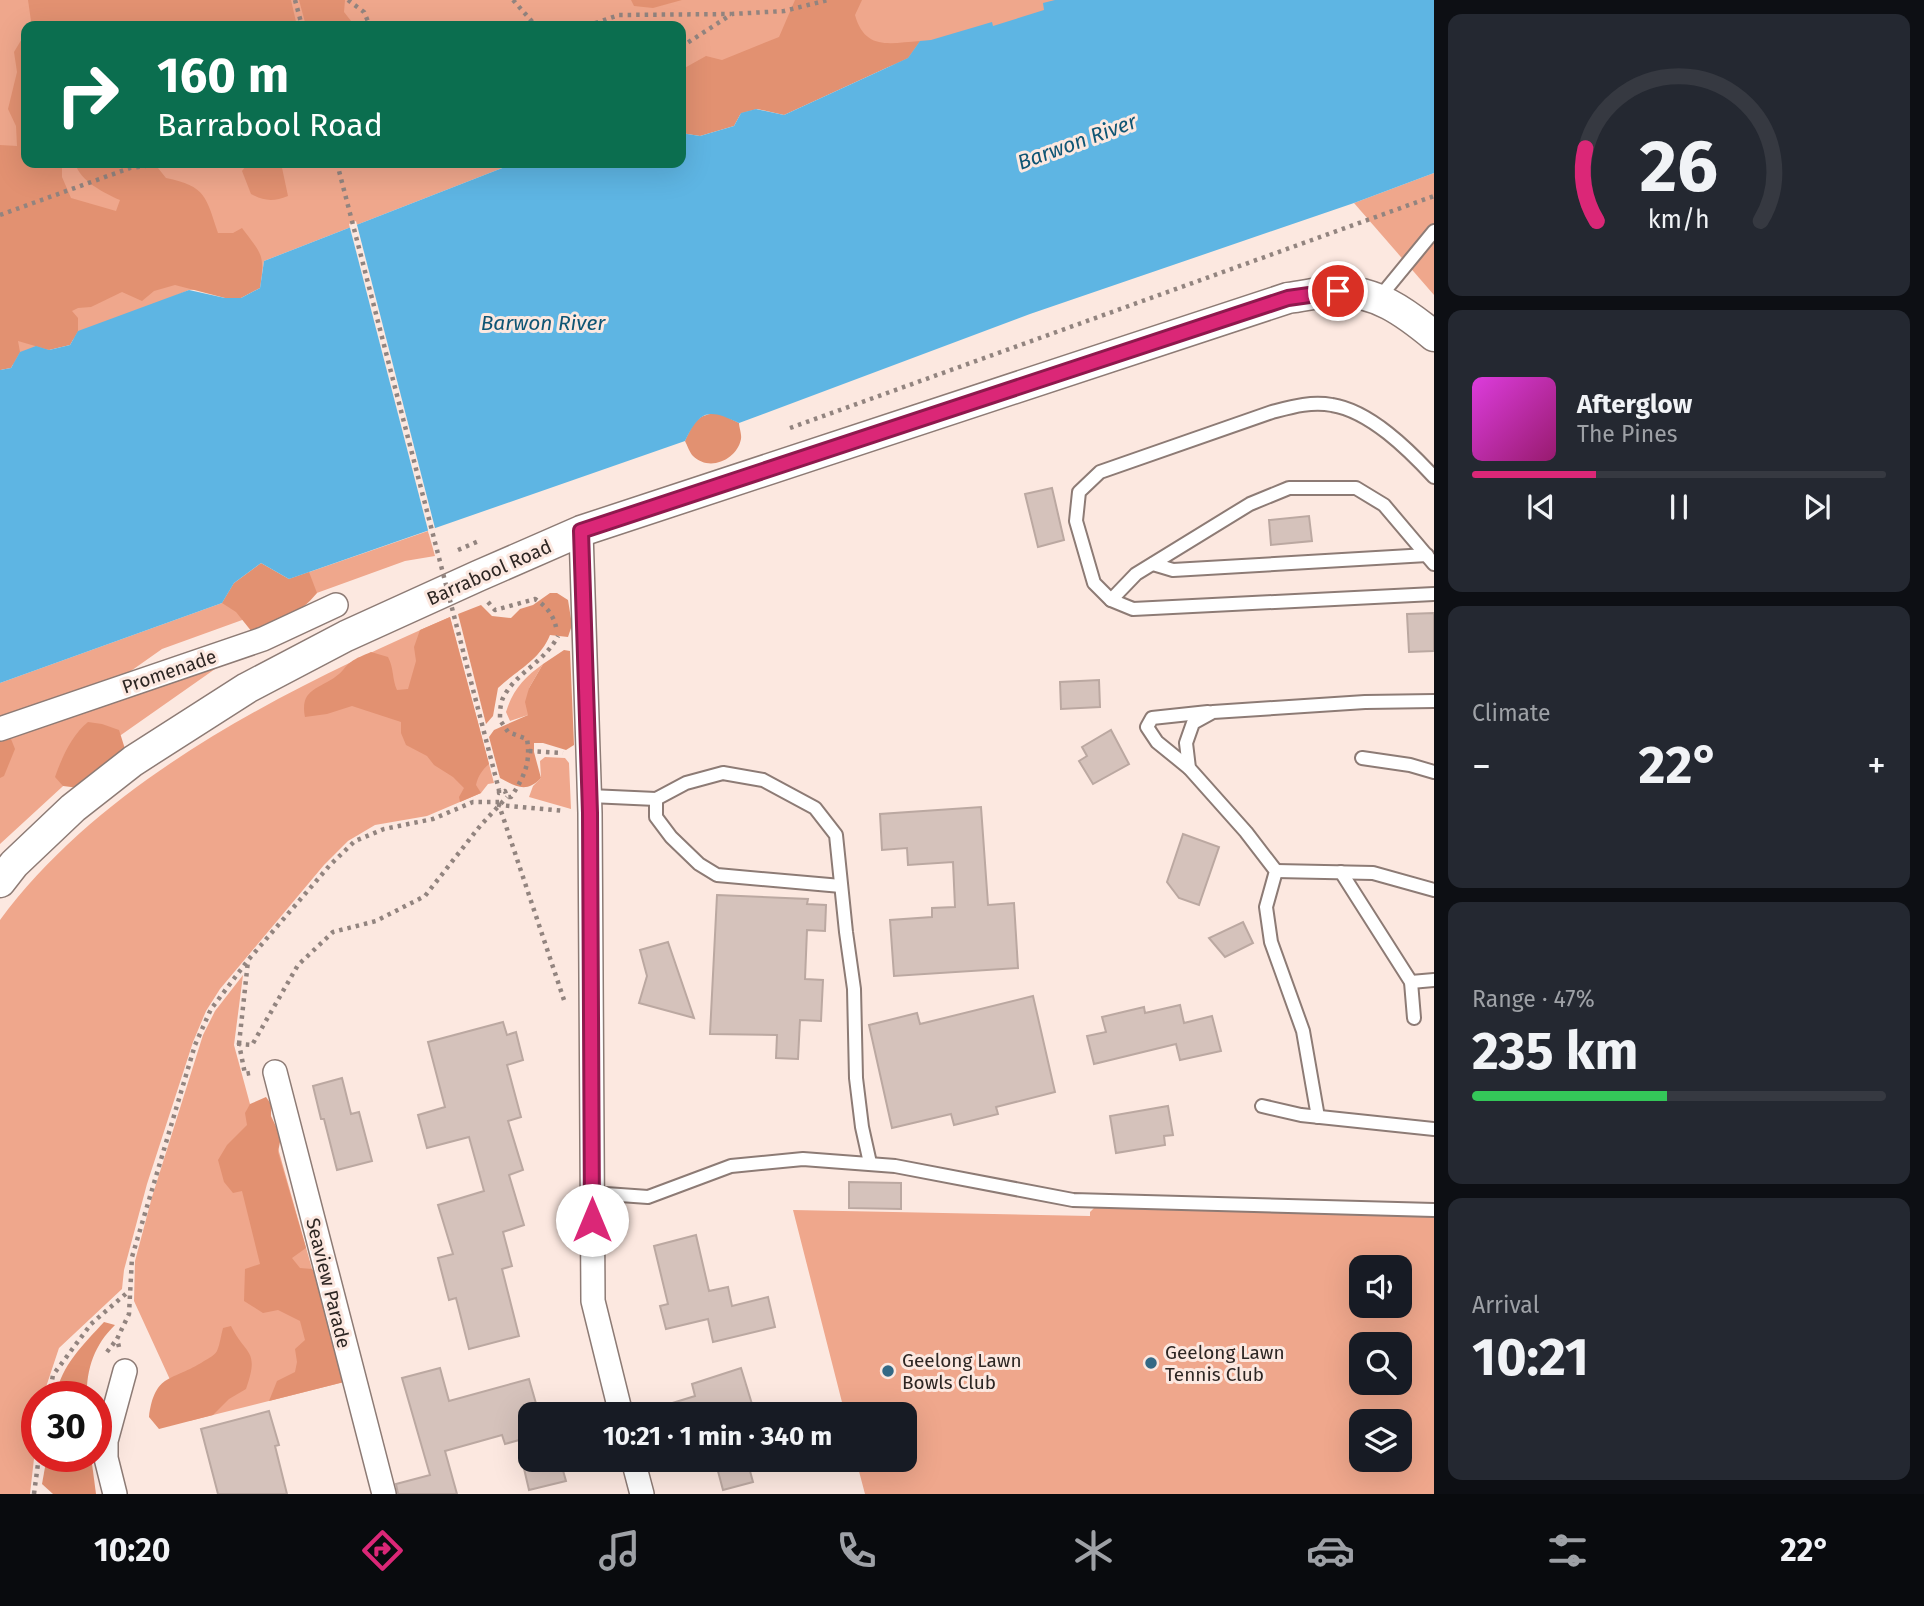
<!DOCTYPE html>
<html lang="en">
<head>
<meta charset="utf-8">
<style>
  :root { --surface:#171b24; --page:#242831; --text:#f1f3f6; --muted:#9ea1a6; --line:#363941; --accent:#db2777 }
  body { margin:0; font-family:"Fira Sans",sans-serif; background:var(--page); color:var(--text); height:100vh; display:flex; flex-direction:column; font-size:26px; white-space:nowrap }
  * { box-sizing:border-box; margin:0 }
  p { font-size:23px; color:var(--muted) }
  .icon { flex:none; width:38px; height:38px; fill:none; stroke:currentColor; stroke-width:2; stroke-linecap:round; stroke-linejoin:round }
  .map { position:relative; flex:1; overflow:hidden }
  .side { display:flex; flex-direction:column; gap:14px; padding:14px; background:#0d0f14; width:490px }
  .side>* { flex:none }
  .banner { position:absolute; left:21px; top:21px; width:665px; height:147px; border-radius:14px; box-shadow:0 7px 28px #0002; background:#0b6e4f; color:#fff; overflow:hidden }
  .fabs { position:absolute; left:1349px; top:1255px; display:grid; gap:14px }
  .fabs a { display:grid; place-items:center; width:63px; height:63px; border-radius:14px; background:var(--surface); box-shadow:0 7px 28px #0002; font-size:35px }
  .speed { position:absolute; left:21px; top:1381px; display:flex; gap:14px; font-size:35px; font-weight:700; text-align:center }
  .speed>* { display:grid; place-content:center; width:91px; height:91px; border-radius:50%; background:var(--surface); box-shadow:0 7px 28px #0002; line-height:1 }
  .speed .limit { border:10px solid #d22; background:#fff; color:#111 }
  .pin { position:absolute; display:grid; place-items:center; width:60px; height:60px; color:#fff; margin:-30px; border:4px solid #fff; border-radius:50%; box-shadow:0 2px 7px #0007 }
  .me { position:absolute; width:77px; margin:-38px; rotate:0deg; stroke-linejoin:round; filter:drop-shadow(0 0 5px #0008) }
  .turn { display:flex; align-items:center; gap:24px; height:147px; padding:0 21px; font-size:32px }
  .turn .icon { width:91px; height:91px; stroke-width:2.5 }
  .turn b { display:block; font-size:49px; line-height:60px }
  .big { font-size:52px; font-weight:700; line-height:1.1 }
  .side .widget { flex:1; display:flex; flex-direction:column; justify-content:center; gap:10px; min-width:0; padding:0 24px; border-radius:14px; background:var(--page) }
  .side .dial { align-items:center; gap:0 }
  .dial svg { height:182px; overflow:visible; fill:none; stroke:var(--line); stroke-width:7; stroke-linecap:round; text-anchor:middle }
  .dial text { fill:var(--text); stroke:none }
  .song { display:flex; align-items:center; gap:21px }
  .cover { width:84px; height:84px; border-radius:10px; background:linear-gradient(135deg,hsl(300 70% 55%),hsl(320 70% 35%)) }
  .played { height:7px; border-radius:4px; background:linear-gradient(90deg,var(--accent) 30%,var(--line) 30%) }
  .keys { display:flex; justify-content:space-around; direction:ltr }
  .heat { display:flex; justify-content:space-between; align-items:center; font-size:38px; direction:ltr }
  .charge { height:10px; border-radius:5px; background:linear-gradient(90deg,#34c759 47%,var(--line) 0) }
  .trip { position:absolute; left:518px; top:1402px; width:399px; height:70px; border-radius:14px; background:var(--surface); box-shadow:0 7px 28px #0002; font-weight:700; line-height:70px; text-align:center }
  .tab-bar { display:flex; height:112px; justify-content:space-around; align-items:center; background:#090b0e; color:var(--muted) }
  .tab-bar .icon { width:49px; height:49px }
  .tab-bar .current { color:var(--accent) }
  .tab-bar b { font-size:32px; color:var(--text) }
  main { display:flex; flex:1; min-height:0 }
  .map>svg:first-child { display:block }
</style>
</head>
<body>
<main>
<div class="map">
<svg width="1434" height="1494" viewBox="0 0 1434 1494">
  <rect width="100%" height="100%" fill="#fce8e0"/>
  <!-- green -->
  <g fill="#efa78c" fill-rule="evenodd">
    <polygon points="0,0 1097,0 681,133 681,26 26,26 26,163 515,163 264,261 260,288 189,290 0,370"/>
    <polygon points="1434,173 1434,295 1354,203"/>
    <polygon points="428,531 435,556 405,561 162,649 128,673 285,620 111,742 0,844 0,683 222,603 234,583 289,579"/>
    <path d="M 450,617 L 494,783 L 488,784 L 481,793 L 427,816 L 375,825 L 348,841 L 324,865 L 220,989 L 206,1011 L 193,1042 L 147,1184 L 124,1270 L 122,1289 L 59,1348 L 43,1396 L 37,1396 L 37,1432 L 30,1494 L 0,1494 L 0,920 C 106,777 290,687 450,617 Z"/>
    <path d="M 543,664 L 529,688 L 528,715 L 510,721 L 506,712 C 513,689 525,677 543,664 Z"/>
    <polygon points="545,757 565,758 569,763 571,809 529,797 533,786 541,778 540,761"/>
    <polygon points="243,975 234,1045 257,1130 272,1127 344,1382 189,1421 134,1301 135,1261 152,1197 203,1035 215,1011"/>
    <path d="M 1095,1207 L 1434,1216 L 1434,1494 L 865,1494 L 856,1460 L 905,1460 L 905,1414 L 845,1414 L 793,1210 L 1090,1216 L 1090,1212 ZM 1362,1267 L 1400,1267 L 1400,1306 L 1362,1306 ZM 1362,1344 L 1400,1344 L 1400,1382 L 1362,1382 ZM 1362,1421 L 1400,1421 L 1400,1460 L 1362,1460 Z"/>
  </g>
  <!-- forest -->
  <g fill="#e29171">
    <polygon points="28,0 291,0 297,26 29,26 31,21"/>
    <polygon points="299,0 345,0 344,12 355,26 306,26"/>
    <polygon points="631,0 682,0 653,8 634,6"/>
    <path d="M 795,0 L 862,0 L 855,15 C 865,51 890,43 920,41 L 908,58 L 784,115 L 757,109 L 741,113 L 734,126 L 700,136 L 681,133 L 681,70 L 706,56 L 722,60 L 779,37 Z"/>
    <path d="M 26,32 L 26,163 L 62,163 L 62,177 L 71,198 L 116,211 L 120,200 C 104,193 80,181 75,163 L 154,163 L 166,178 C 206,186 206,197 218,233 L 233,233 L 242,228 C 262,255 265,253 260,288 L 241,298 L 225,298 L 175,285 L 154,291 L 142,301 L 122,292 L 91,307 L 78,308 L 72,311 L 78,318 L 78,331 L 70,345 L 49,350 L 18,341 L 20,352 L 11,368 L 0,370 L 0,145 L 17,146 L 16,126 L 8,109 L 17,72 L 14,52 Z"/>
    <path d="M 248,163 L 281,163 L 288,196 C 273,202 264,201 251,194 L 242,171 Z"/>
    <path d="M 719,413 L 739,423 C 739,427 742,435 741,439 C 737,460 709,472 693,456 C 690,453 687,445 685,441 C 694,422 697,414 719,413 Z"/>
    <path d="M 261,563 L 289,579 L 309,572 L 317,593 C 299,615 278,623 252,632 L 236,612 L 222,603 L 234,583 Z"/>
    <path d="M 550,593 L 557,593 L 568,600 L 572,625 L 568,637 L 550,635 C 540,660 517,670 498,688 L 493,716 L 486,724 L 458,614 L 481,605 L 492,616 L 511,618 L 520,609 L 533,605 Z"/>
    <path d="M 450,617 L 489,764 C 482,770 478,776 476,785 L 481,793 L 460,802 L 459,797 L 464,788 L 453,777 L 434,765 L 427,756 L 406,745 L 401,733 L 401,722 L 352,706 L 327,714 L 305,717 C 299,687 322,689 339,674 C 343,671 346,665 351,662 C 356,658 364,655 371,652 L 388,657 C 394,668 392,679 397,690 L 408,689 L 416,661 L 414,647 L 420,630 Z"/>
    <path d="M 564,650 L 570,651 L 574,745 L 566,750 L 543,743 L 534,743 L 534,752 L 541,778 C 527,793 516,787 500,778 L 489,737 L 494,730 L 528,715 L 525,702 L 529,688 L 543,664 Z"/>
    <path d="M 88,722 L 102,724 L 119,730 L 126,752 L 79,788 L 63,786 L 55,777 C 62,757 72,735 88,722 Z"/>
    <polygon points="11,739 15,749 4,776 0,778 0,742"/>
    <polygon points="266,1097 271,1104 271,1116 281,1137 278,1152 306,1248 292,1258 300,1268 312,1269 325,1286 333,1324 332,1340 344,1382 269,1401 277,1381 295,1372 297,1362 295,1349 305,1340 300,1321 278,1310 263,1313 244,1301 245,1269 260,1264 242,1191 233,1193 224,1182 218,1160 227,1145 247,1125 245,1113 250,1104"/>
    <path d="M 104,1322 L 115,1325 C 95,1344 86,1369 87,1396 L 56,1396 C 61,1365 84,1344 104,1322 Z"/>
    <path d="M 231,1326 C 246,1356 260,1349 246,1389 L 229,1399 L 213,1415 L 159,1429 L 149,1417 C 155,1372 172,1382 204,1361 C 209,1358 214,1356 217,1351 C 220,1344 221,1335 223,1328 Z"/>
    <polygon points="47,1456 91,1456 96,1494 53,1494 42,1484"/>
  </g>
  <!-- water -->
  <path fill="#5eb5e3" d="M 1055,0 L 1434,0 L 1434,173 L 1354,203 L 1030,314 L 739,423 C 708,408 700,410 685,441 L 289,579 L 261,563 L 234,583 L 222,603 L 0,683 L 0,370 L 11,368 L 20,352 L 36,346 L 49,350 L 70,345 L 78,331 L 189,290 L 225,298 L 241,298 L 260,288 L 264,261 L 515,163 L 681,163 L 681,133 L 700,136 L 734,126 L 741,113 L 756,109 L 784,115 L 908,58 L 920,41 L 931,40 L 992,22 L 993,26 L 1044,10 L 1043,3 Z"/>
  <!-- pier -->
  <polygon fill="#fce8e0" points="356,221 436,532 429,534 349,224"/>
  <!-- building -->
  <g fill="#d5c2bb" stroke="#bba8a1" stroke-width="2">
    <polygon points="1052,488 1064,540 1038,547 1025,494"/>
    <polygon points="1309,516 1312,541 1271,545 1269,520"/>
    <polygon points="1434,613 1434,651 1409,652 1407,614"/>
    <polygon points="1099,680 1100,707 1061,709 1060,682"/>
    <polygon points="1111,730 1129,764 1093,784 1079,761 1087,756 1082,747"/>
    <polygon points="981,807 988,905 1014,903 1018,968 894,976 890,920 932,917 932,908 955,907 953,862 908,865 907,848 882,850 880,814"/>
    <polygon points="1183,834 1219,847 1199,905 1179,898 1167,882"/>
    <polygon points="717,895 808,899 807,904 826,905 825,931 807,930 805,979 823,980 821,1021 800,1020 798,1059 776,1058 777,1035 710,1034"/>
    <polygon points="1243,922 1253,943 1225,957 1209,938"/>
    <polygon points="668,942 694,1018 639,1003 647,976 640,950"/>
    <polygon points="1033,996 1055,1092 996,1107 998,1114 954,1125 951,1114 892,1128 869,1025 917,1013 920,1024"/>
    <polygon points="1180,1005 1184,1023 1212,1016 1221,1051 1180,1060 1176,1044 1094,1064 1087,1036 1106,1032 1102,1017 1144,1007 1145,1013"/>
    <polygon points="503,1022 507,1035 516,1032 523,1060 507,1065 521,1117 508,1121 523,1170 509,1175 524,1225 503,1232 512,1266 502,1269 519,1336 469,1349 456,1298 449,1300 438,1258 453,1254 438,1205 484,1191 469,1137 427,1148 418,1115 445,1107 428,1042"/>
    <polygon points="342,1078 351,1114 359,1112 372,1161 337,1170 324,1119 321,1119 313,1086"/>
    <polygon points="1168,1106 1173,1135 1164,1136 1165,1145 1116,1153 1110,1116"/>
    <polygon points="849,1182 901,1183 901,1209 849,1208"/>
    <polygon points="696,1235 709,1291 728,1287 732,1306 768,1297 775,1327 713,1342 708,1319 666,1329 660,1306 668,1304 654,1246"/>
    <polygon points="440,1368 449,1401 529,1379 539,1414 530,1414 530,1437 505,1444 502,1435 445,1451 457,1494 398,1494 396,1484 430,1475 402,1378"/>
    <polygon points="741,1368 755,1414 654,1414 653,1409 695,1396 692,1384"/>
    <polygon points="269,1411 279,1445 275,1446 287,1494 218,1494 201,1429"/>
    <polygon points="522,1460 560,1460 566,1481 529,1490"/>
    <polygon points="715,1460 747,1460 753,1482 723,1490"/>
  </g>
  <g fill="none" stroke-linecap="round" stroke-linejoin="round">
    <!-- service casing -->
    <g stroke="#8d7b75" stroke-width="16">
      <g id="service">
        <polyline points="1379,298 1434,231"/>
        <path d="M 1434,477 C 1409,450 1370,411 1332,405 C 1311,401 1291,407 1272,412 L 1100,472 L 1079,492 L 1076,521 L 1094,583 L 1111,600 L 1133,609 L 1434,594"/>
        <polyline points="1153,564 1173,570 1427,555"/>
        <polyline points="1111,600 1136,574 1250,504 1289,488 1356,488 1384,505 1434,564"/>
        <polyline points="1362,758 1410,765 1434,772"/>
        <polyline points="1189,768 1157,742 1147,727 1152,718 1208,712"/>
        <polyline points="590,796 656,799 686,783 723,773 763,780 815,808 836,835 846,932 854,989 856,1078 862,1127 870,1163"/>
        <polyline points="656,799 656,817 671,837 699,864 717,875 841,886"/>
        <polyline points="1276,871 1373,873 1434,890"/>
        <polyline points="1341,872 1411,982 1414,1018"/>
        <polyline points="1411,982 1434,980"/>
        <polyline points="1262,1106 1301,1115 1434,1129"/>
        <polyline points="1318,1117 1303,1031 1271,942 1266,907 1276,871 1246,832 1189,768 1186,743 1193,723 1213,712 1365,702 1434,701"/>
        <polyline points="592,1193 648,1197 731,1166 803,1159 895,1166 1073,1200 1434,1210"/>
      </g>
    </g>
    <!-- minor casing -->
    <g stroke="#8d7b75" stroke-width="26">
      <g id="minor">
        <polyline points="581,531 590,813 593,1301 621,1414"/>
        <polyline points="0,729 263,639 336,605"/>
        <polyline points="275,1072 384,1494"/>
        <polyline points="633,1460 642,1494"/>
        <polyline points="115,1494 106,1458 106,1441 125,1371"/>
      </g>
    </g>
    <!-- tertiary casing -->
    <g stroke="#8d7b75" stroke-width="33">
      <path id="tertiary" d="M 0,882 L 14,864 L 73,808 L 133,761 L 247,688 L 346,636 L 478,576 L 581,531 L 1288,298 C 1304,296 1321,292 1337,291 C 1376,291 1405,312 1434,336"/>
    </g>
    <!-- path -->
    <g stroke="#92847f" stroke-width="4.5" stroke-dasharray="3.5 5" stroke-linecap="butt">
      <polyline points="295,0 302,26"/>
      <polyline points="348,0 364,12 370,26"/>
      <polyline points="513,0 536,26"/>
      <polyline points="587,26 619,15 731,14"/>
      <polyline points="681,47 732,14 784,11 828,0"/>
      <polyline points="0,215 130,168 168,163"/>
      <polyline points="790,428 1434,196"/>
      <polyline points="458,550 479,541"/>
      <path d="M 488,602 L 495,610 L 535,599 C 546,606 553,614 556,627"/>
      <polyline points="529,751 563,753"/>
      <path d="M 499,790 L 499,793 L 505,791 L 507,797 L 511,797 C 524,777 531,763 527,739 L 508,732 L 500,720 C 500,713 500,704 503,698 C 515,673 545,662 558,636"/>
      <polyline points="564,1000 499,805 565,811"/>
      <polyline points="239,1044 248,961"/>
      <polyline points="250,1073 245,1074 239,1044 252,1045 298,965 333,932 376,921 425,896 480,826 507,797"/>
      <polyline points="119,1347 117,1339 129,1314 132,1257 195,1045 211,1009 249,959 330,865 355,841 384,829 433,819 473,802 502,802"/>
      <polyline points="107,1352 117,1339"/>
      <polyline points="49,1396 53,1375 91,1324 129,1291"/>
      <polyline points="34,1494 39,1456"/>
    </g>
    <!-- service -->
    <use href="#service" stroke="#fff" stroke-width="12"/>
    <!-- minor -->
    <use href="#minor" stroke="#fff" stroke-width="23"/>
    <!-- tertiary -->
    <use href="#tertiary" stroke="#fff" stroke-width="30"/>
    <!-- path-bridge -->
    <polyline stroke="#92847f" stroke-width="4.5" stroke-dasharray="3.5 5" stroke-linecap="butt" points="337,163 499,790"/>
  </g>
  <g fill="none" stroke-linecap="round" stroke-linejoin="round">
    <!-- route casing -->
    <g stroke="#8e194d" stroke-width="18">
      <polyline id="route" points="592,1220 590,813 581,531 1288,298 1338,291"/>
    </g>
    <!-- route -->
    <use href="#route" stroke="#db2777" stroke-width="12"/>
  </g>
  <!-- markers -->
  <g fill="#346985" stroke="#fce8e0" stroke-width="2.5">
    <circle cx="1151" cy="1363" r="7"/>
    <circle cx="888" cy="1371" r="7"/>
  </g>
  <g text-anchor="middle" stroke-width="6" stroke-linejoin="round" paint-order="stroke">
    <!-- street labels -->
    <g font-size="19" fill="#2d2623" stroke="#fce8e0">
      <text transform="translate(489 572) rotate(-24)" y="7">Barrabool Road</text>
      <text transform="translate(169 671) rotate(-19)" y="7">Promenade</text>
      <text transform="translate(329 1283) rotate(76)" y="7">Seaview Parade</text>
    </g>
    <!-- poi labels -->
    <g font-size="19" fill="#2d2623" stroke="#fce8e0" text-anchor="start">
      <text x="1165" y="1359">Geelong Lawn<tspan x="1165" dy="22">Tennis Club</tspan></text>
      <text x="902" y="1367">Geelong Lawn<tspan x="902" dy="22">Bowls Club</tspan></text>
    </g>
    <!-- water labels -->
    <g font-size="21" font-style="italic" fill="#0f5574" stroke="#fce8e0">
      <text transform="translate(1077 142) rotate(-20)" y="7">Barwon River</text>
      <text x="543" y="330">Barwon River</text>
    </g>
  </g>
</svg>
<div class="fabs">
<a><svg class="icon" aria-label="sound" viewBox="0 0 24 24"><path d="M4 9h4l5-4v14l-5-4H4zM17 9q2 3 0 6"/></svg></a>
<a><svg class="icon" aria-label="search" viewBox="0 0 24 24"><circle cx="10" cy="10" r="6"/><path d="M15 15l6 6"/></svg></a>
<a><svg class="icon" aria-label="layers" viewBox="0 0 24 24"><path d="M12 4l9 5-9 5-9-5zM3 14l9 5 9-5"/></svg></a>
</div>
<div class="speed"><div class="limit">30</div></div>
<div class="pin" style="left:1338px;top:291px;background:#d93025"><svg class="icon" aria-label="arrive" viewBox="0 0 24 24"><path d="M6 21V4h12l-3 4 3 4H6"/></svg></div>
<svg class="me" style="left:592px;top:1220px" viewBox="-20 -20 40 40"><circle r="19" fill="#fff"/><path d="M0-13L10 11 0 6-10 11z" fill="#db2777"/></svg>
<div class="trip">10:21 · 1 min · 340 m</div>
<div class="banner">
<div class="turn"><svg class="icon" aria-label="right" viewBox="0 0 24 24"><path d="M7 20v-9h11M14 6l5 5-5 5"/></svg><div><b>160 m</b>Barrabool Road</div></div>
</div>
</div>
<section class="side">
<div class="widget dial"><svg viewBox="0 0 100 80">
<path d="M14 69A42 42 0 1 1 86 69"/>
<path d="M14 69A42 42 0 0 1 9 37" stroke="#db2777"/>
<text x="50" y="56" font-size="32" font-weight="700">26</text>
<text x="50" y="72" font-size="11">km/h</text>
</svg></div>
<div class="widget">
<div class="song"><i class="cover"></i><div><b>Afterglow</b><p>The Pines</p></div></div>
<div class="played"></div>
<div class="keys"><svg class="icon" aria-label="previous" viewBox="0 0 24 24"><path d="M18 5L8 12l10 7zM5 5v14"/></svg><svg class="icon" aria-label="pause" viewBox="0 0 24 24"><path d="M8 5v14M16 5v14"/></svg><svg class="icon" aria-label="next" viewBox="0 0 24 24"><path d="M6 5l10 7-10 7zM19 5v14"/></svg></div>
</div>
<div class="widget"><p>Climate</p>
<div class="heat"><a>−</a><b class="big">22°</b><a>+</a></div>
</div>
<div class="widget"><p>Range · 47%</p><b class="big">235 km</b><div class="charge"></div></div>
<div class="widget"><p>Arrival</p><b class="big">10:21</b></div>
</section>
</main>
<nav class="tab-bar">
<b>10:20</b>
<svg class="icon current" aria-label="directions" viewBox="0 0 24 24"><path d="M12 3l9 9-9 9-9-9zM9 14v-3h6M13 9l2 2-2 2"/></svg>
<svg class="icon" aria-label="music" viewBox="0 0 24 24"><path d="M9 18V5l10-2v13"/><circle cx="6" cy="18" r="3"/><circle cx="16" cy="16" r="3"/></svg>
<svg class="icon" aria-label="phone" viewBox="0 0 24 24"><path d="M5 4h4l2 5-3 2q2 4 5 5l2-3 5 2v4C11 20 4 13 5 4z"/></svg>
<svg class="icon" aria-label="climate" viewBox="0 0 24 24"><path d="M12 3v18M4 7l16 10M4 17L20 7"/></svg>
<svg class="icon" aria-label="car" viewBox="0 0 24 24"><path d="M5 17H2v-5l4-1 3-4h7l3 4 3 1v5h-3M9 17h6M6 11h13"/><circle cx="7" cy="17" r="2"/><circle cx="17" cy="17" r="2"/></svg>
<svg class="icon" aria-label="filters" viewBox="0 0 24 24"><path d="M4 7h16M4 17h16"/><circle cx="9" cy="7" r="2"/><circle cx="15" cy="17" r="2"/></svg>
<b>22°</b>
</nav>
</body>
</html>
